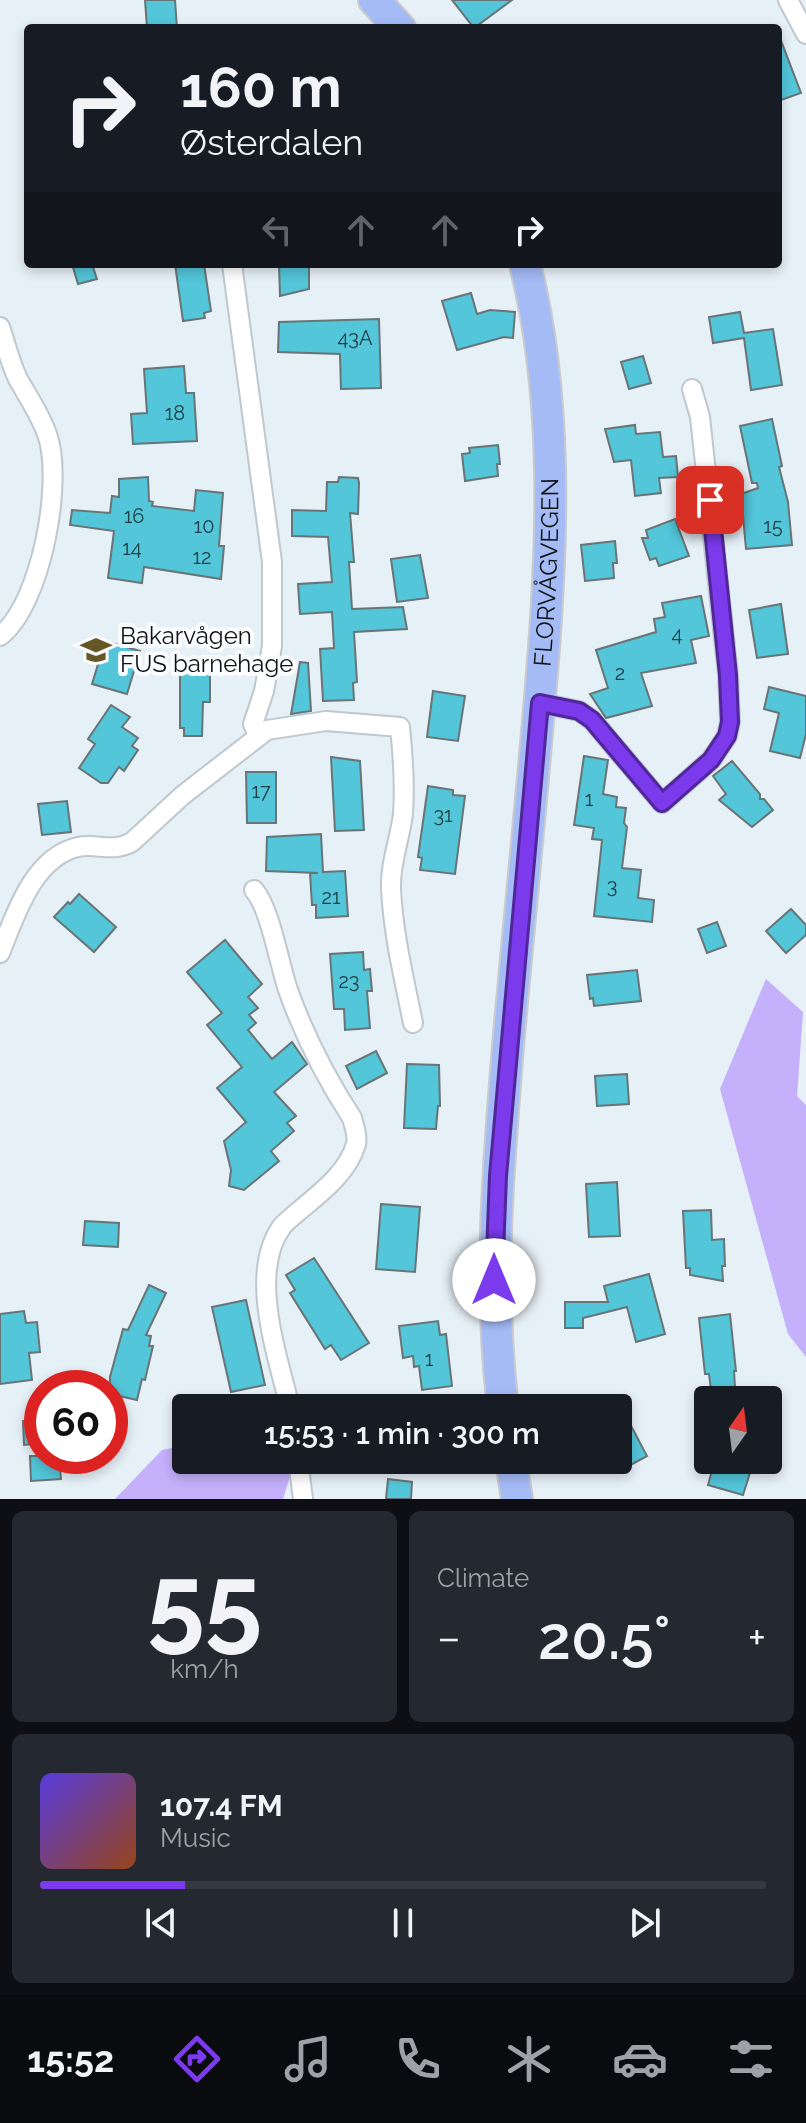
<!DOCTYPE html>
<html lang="en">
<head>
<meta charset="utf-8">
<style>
  :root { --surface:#171b24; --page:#242831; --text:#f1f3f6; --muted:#9ea1a6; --line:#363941; --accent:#7c3aed }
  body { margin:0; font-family:Raleway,sans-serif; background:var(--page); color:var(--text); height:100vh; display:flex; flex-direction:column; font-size:30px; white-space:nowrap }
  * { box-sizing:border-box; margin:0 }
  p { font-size:26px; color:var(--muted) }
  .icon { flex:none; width:44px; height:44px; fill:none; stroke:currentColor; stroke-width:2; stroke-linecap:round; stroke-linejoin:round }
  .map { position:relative; height:1499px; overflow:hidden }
  .side { display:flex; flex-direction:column; gap:12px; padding:12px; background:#0d0f14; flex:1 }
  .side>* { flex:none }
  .hud { position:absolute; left:24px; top:24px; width:758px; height:244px; border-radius:8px; box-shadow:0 4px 12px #0003; background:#171b24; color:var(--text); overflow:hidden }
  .needle { width:52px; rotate:14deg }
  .tools { position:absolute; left:694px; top:1386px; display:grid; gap:16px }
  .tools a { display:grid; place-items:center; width:88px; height:88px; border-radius:8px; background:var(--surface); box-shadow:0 4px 12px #0003; font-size:40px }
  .speed { position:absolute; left:24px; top:1370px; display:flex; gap:16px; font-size:40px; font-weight:700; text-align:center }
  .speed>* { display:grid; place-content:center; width:104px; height:104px; border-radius:50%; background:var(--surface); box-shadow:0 4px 12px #0003; line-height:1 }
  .speed .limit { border:12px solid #d22; background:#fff; color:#111 }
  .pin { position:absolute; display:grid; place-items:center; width:68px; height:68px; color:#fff; margin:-34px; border-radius:16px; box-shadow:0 4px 12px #0006 }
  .me { position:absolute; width:88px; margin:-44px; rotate:0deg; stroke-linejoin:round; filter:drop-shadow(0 0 6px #0008) }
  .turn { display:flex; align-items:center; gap:28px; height:168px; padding:0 24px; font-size:36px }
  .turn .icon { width:104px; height:104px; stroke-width:2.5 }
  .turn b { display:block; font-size:56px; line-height:68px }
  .lanes { display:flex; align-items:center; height:76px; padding:0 24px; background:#0003; justify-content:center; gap:40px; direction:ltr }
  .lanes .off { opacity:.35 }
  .big { font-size:60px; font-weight:600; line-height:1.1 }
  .side .widget { flex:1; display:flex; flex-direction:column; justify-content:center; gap:12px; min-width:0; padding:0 28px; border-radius:12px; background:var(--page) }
  .side .dial { align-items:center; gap:0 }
  .dial b { font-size:104px; line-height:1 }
  .song { display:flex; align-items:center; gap:24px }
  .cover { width:96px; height:96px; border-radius:12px; background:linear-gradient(135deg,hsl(250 70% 55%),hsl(20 70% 35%)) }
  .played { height:8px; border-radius:4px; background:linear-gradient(90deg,var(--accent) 20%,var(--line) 20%) }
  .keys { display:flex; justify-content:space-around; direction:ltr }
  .heat { display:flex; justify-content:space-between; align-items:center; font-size:44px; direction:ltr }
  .side .tiles { flex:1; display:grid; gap:12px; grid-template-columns:1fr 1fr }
  .widget:last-child { grid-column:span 2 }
  .trip { position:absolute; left:172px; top:1394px; width:460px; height:80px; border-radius:8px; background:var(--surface); box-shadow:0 4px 12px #0003; font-weight:600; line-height:80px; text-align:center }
  .tabs { display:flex; height:128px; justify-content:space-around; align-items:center; background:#090b0e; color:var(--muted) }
  .tabs .icon { width:56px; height:56px }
  .tabs .current { color:var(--accent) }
  .tabs b { font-size:36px; color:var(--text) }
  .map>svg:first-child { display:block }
</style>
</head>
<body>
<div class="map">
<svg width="806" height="1499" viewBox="0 0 806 1499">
  <rect width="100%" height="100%" fill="#e6f0f7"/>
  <!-- forest -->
  <g fill="#c4b0fb">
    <polygon points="766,979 803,1012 797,1096 806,1105 806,1357 788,1334 720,1089"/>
    <polygon points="186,1445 186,1460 295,1460 283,1499 115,1499 162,1450"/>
  </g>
  <!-- building -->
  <g fill="#53c6d9" stroke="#687476" stroke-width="2">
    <polygon points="145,0 175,0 177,28 147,28"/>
    <polygon points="452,0 512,0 474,28"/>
    <polygon points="778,38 780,38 801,93 778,101"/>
    <polygon points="72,264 92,264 97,279 78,284"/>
    <polygon points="175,264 204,264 211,311 204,313 205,318 183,321"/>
    <polygon points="279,264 309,264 309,289 280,296"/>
    <polygon points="471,293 477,314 490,310 515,312 513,338 504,337 457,350 442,301"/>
    <polygon points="740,312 744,333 773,329 782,385 751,390 744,338 713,343 709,317"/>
    <polygon points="379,319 381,388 341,389 340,354 278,352 279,322"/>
    <polygon points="643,356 651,383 629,389 621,362"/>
    <polygon points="184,366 186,393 194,393 197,441 133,444 131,414 147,413 144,369"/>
    <polygon points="772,419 782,466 779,467 788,502 792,545 746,549 741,494 758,488 757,483 752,483 740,426"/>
    <polygon points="635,425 636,434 660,432 663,457 676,456 678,477 659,478 661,493 635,496 631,460 614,462 605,429"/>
    <polygon points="498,445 500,464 497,464 498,476 465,481 462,454 470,453 469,448"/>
    <polygon points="148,477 149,501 153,502 152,506 194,511 196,490 223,493 219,546 224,546 221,579 144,567 142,583 108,578 114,531 70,525 72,510 110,513 112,496 119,497 119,479"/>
    <polygon points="339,477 358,478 359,483 358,514 350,513 354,562 349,562 352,609 403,607 407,629 354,632 357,682 353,683 354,700 323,701 320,649 334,648 332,612 300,614 298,584 332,582 328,537 292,536 292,510 326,511 327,482 338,482"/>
    <polygon points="675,519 689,556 659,566 656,558 650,560 642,538 648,538 646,530"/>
    <polygon points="615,541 617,563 613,563 614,578 585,581 581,545"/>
    <polygon points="420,555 428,598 397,602 391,559"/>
    <polygon points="701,596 709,636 691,640 696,663 641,673 652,706 606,718 590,694 608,688 596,650 656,632 654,619 665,617 662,603"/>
    <polygon points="781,604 788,654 757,658 749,610"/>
    <polygon points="105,641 140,651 127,694 92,684"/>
    <polygon points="300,662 308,663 311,711 291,714"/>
    <polygon points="180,671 210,671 210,702 203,702 202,736 184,736 184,728 180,728"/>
    <polygon points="769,687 806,696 806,734 800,758 770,751 779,713 764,709"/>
    <polygon points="433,691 465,696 458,741 427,737"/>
    <polygon points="111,705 130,717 122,727 138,738 132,746 138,750 124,771 119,767 108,783 101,783 79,768 95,744 88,739"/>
    <polygon points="584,756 608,760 603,794 617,797 616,807 626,808 624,823 627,827 622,868 641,870 638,898 654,900 652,922 594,916 602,840 592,839 594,828 574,825"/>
    <polygon points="331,757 360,761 364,830 335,831"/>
    <polygon points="732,761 760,794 760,799 764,799 773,810 752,827 719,800 726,794 713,776"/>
    <polygon points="246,772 276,772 276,823 247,823"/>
    <polygon points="428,786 453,790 453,795 465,796 455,874 420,870 422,858 418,857"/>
    <polygon points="67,801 71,832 42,835 38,804"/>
    <polygon points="321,834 323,872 345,871 348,916 316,918 316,905 312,905 310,873 318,873 266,871 267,837"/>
    <polygon points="79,894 116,927 94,952 54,917 68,902 70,904"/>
    <polygon points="791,909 806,925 806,935 786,953 766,931"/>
    <polygon points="717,922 726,946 707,953 698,929"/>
    <polygon points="225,940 262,984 248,997 258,1008 249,1015 256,1023 248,1030 272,1059 292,1042 307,1064 274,1092 296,1116 287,1123 294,1131 271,1151 279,1161 244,1190 229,1186 231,1170 224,1141 246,1122 217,1088 242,1067 207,1025 222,1013 187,972"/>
    <polygon points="363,952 364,970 370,969 372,991 367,991 370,1028 345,1030 344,1009 334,1009 330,954"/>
    <polygon points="637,970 641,1001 594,1006 593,998 590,999 587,975"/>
    <polygon points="376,1051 387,1073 357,1089 346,1066"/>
    <polygon points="407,1064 439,1065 440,1106 438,1106 436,1129 404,1128"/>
    <polygon points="627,1074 629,1104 597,1106 595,1076"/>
    <polygon points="617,1182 620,1236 589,1237 586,1184"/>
    <polygon points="381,1204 420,1207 415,1272 376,1269"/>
    <polygon points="711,1210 712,1240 724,1239 725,1266 722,1266 723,1281 690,1275 690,1268 686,1268 683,1211"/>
    <polygon points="85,1221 119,1223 118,1247 83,1245"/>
    <polygon points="314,1258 369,1343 341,1360 331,1345 325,1349 290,1293 295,1290 286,1275"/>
    <polygon points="649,1274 665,1334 636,1342 627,1307 583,1318 583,1328 565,1328 565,1302 608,1302 604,1286"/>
    <polygon points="149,1285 166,1293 146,1335 151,1336 149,1346 153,1346 145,1380 142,1379 137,1400 110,1394 110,1377 123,1329 128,1330"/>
    <polygon points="246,1300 265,1385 231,1392 212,1307"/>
    <polygon points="24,1311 26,1323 37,1322 40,1352 29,1353 32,1380 0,1384 0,1314"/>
    <polygon points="730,1314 736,1371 734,1371 735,1387 711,1390 709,1374 705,1374 699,1318"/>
    <polygon points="438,1321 440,1335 446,1334 452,1386 422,1390 419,1366 414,1367 413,1356 403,1358 399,1326"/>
    <polygon points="618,1401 647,1456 623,1469 618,1458"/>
    <polygon points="23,1421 42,1421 42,1443 24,1445"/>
    <polygon points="30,1456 59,1456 61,1479 31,1481"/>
    <polygon points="715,1460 754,1460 743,1495 708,1485"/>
    <polygon points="388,1479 412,1482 411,1499 386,1499"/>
  </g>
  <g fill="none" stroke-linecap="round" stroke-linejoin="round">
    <!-- street casing -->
    <g stroke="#bec8cf" stroke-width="22">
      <g id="street">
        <polyline points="788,0 806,34"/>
        <polyline points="232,264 272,562 272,646 264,691 253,724 258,735"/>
        <path d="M 0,327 C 6,344 10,363 18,379 C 28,397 40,414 47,434 C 64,481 41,605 0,636"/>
        <polyline points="540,703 579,711 592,720 662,803 711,760 727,736 730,722 728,675 700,417 692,389"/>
        <path d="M 254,890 C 270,908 279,963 288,990 C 304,1035 326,1078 352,1118 C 354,1126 358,1135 356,1144 C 346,1179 308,1201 283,1225 C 247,1272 278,1356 290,1408"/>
        <path d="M 0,953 C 15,916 33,857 78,847 C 97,843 113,853 132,842 L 183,795 L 267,730 L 326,721 L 400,727 C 403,756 405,785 403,814 C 400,839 390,863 391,888 C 393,934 404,978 413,1023"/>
        <polyline points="298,1460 303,1499"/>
      </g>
    </g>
    <!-- primary casing -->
    <g stroke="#cacbcc" stroke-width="34">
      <g id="primary">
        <polyline points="374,0 400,28"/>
        <path id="s1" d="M 503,1408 C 488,1282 498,1171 508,1046 C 519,922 532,798 542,673 C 553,538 558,397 525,264"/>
        <polyline points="511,1460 517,1499"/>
      </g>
    </g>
    <!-- street -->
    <use href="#street" stroke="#fff" stroke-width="18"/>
    <!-- primary -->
    <use href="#primary" stroke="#a5bbf6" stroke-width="30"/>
  </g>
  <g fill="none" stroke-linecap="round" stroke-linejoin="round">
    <!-- route casing -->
    <g stroke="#51269a" stroke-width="20">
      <polyline id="route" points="494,1280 498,1176 540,703 579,711 592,720 662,803 711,760 727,736 730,722 728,675 710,500"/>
    </g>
    <!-- route -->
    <use href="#route" stroke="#7c3aed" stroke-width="14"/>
  </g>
  <!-- icons -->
  <defs>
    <g id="school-bare" transform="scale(2.4)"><path d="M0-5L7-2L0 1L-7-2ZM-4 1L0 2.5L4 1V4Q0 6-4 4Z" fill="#665825" stroke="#fafcfd" stroke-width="2.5" paint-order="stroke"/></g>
  </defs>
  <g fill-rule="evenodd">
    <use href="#school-bare" x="96" y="650"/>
  </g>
  <g text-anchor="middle" stroke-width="8" stroke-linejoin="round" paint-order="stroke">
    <!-- number labels -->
    <g font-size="20" fill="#214047">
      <text x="355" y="345">43A</text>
      <text x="175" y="420">18</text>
      <text x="134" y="523">16</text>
      <text x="204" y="533">10</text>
      <text x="773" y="533">15</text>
      <text x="132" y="555">14</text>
      <text x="202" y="564">12</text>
      <text x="677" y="641">4</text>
      <text x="620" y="680">2</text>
      <text x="261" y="798">17</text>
      <text x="589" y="806">1</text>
      <text x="443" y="822">31</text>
      <text x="612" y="893">3</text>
      <text x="331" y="904">21</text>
      <text x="349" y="988">23</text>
      <text x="429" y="1366">1</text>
    </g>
    <!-- street labels -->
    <g font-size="24" fill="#101316" stroke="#fafcfd">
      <text dy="8" stroke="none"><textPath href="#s1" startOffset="838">FLORVÅGVEGEN</textPath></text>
    </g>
    <!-- poi labels -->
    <g font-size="24" fill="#101316" stroke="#fafcfd" text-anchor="start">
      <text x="120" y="644">Bakarvågen<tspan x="120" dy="28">FUS barnehage</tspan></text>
    </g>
  </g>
</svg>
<div class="tools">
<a><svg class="needle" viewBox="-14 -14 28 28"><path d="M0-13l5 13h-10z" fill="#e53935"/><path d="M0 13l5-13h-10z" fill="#9ea1a6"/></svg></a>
</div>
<div class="speed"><div class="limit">60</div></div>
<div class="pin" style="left:710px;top:500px;background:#d93025"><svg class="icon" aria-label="arrive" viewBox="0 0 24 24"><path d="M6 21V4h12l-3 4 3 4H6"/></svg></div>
<svg class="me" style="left:494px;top:1280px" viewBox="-20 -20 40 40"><circle r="19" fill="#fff"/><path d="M0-13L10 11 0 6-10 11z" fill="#7c3aed"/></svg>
<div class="trip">15:53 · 1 min · 300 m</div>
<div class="hud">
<div class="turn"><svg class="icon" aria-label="right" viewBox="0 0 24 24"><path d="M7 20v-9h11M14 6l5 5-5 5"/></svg><div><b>160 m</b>Østerdalen</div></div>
<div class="lanes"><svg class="icon off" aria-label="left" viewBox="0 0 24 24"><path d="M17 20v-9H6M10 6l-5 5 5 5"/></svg><svg class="icon off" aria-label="ahead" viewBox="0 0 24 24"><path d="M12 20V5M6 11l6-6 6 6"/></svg><svg class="icon off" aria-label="ahead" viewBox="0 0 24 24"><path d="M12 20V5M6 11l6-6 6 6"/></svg><svg class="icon" aria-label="right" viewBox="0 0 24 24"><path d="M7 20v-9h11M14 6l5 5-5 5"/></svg></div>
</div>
</div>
<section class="side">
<div class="tiles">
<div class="widget dial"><b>55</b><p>km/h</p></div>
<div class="widget"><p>Climate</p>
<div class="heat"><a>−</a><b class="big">20.5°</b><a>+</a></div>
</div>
<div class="widget">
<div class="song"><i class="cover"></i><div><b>107.4 FM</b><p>Music</p></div></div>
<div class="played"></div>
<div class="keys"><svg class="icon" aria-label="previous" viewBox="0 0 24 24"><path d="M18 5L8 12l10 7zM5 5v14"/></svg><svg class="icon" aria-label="pause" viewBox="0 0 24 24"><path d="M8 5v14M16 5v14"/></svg><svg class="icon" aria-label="next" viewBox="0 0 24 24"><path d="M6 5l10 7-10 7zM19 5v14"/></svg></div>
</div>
</div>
</section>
<nav class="tabs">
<b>15:52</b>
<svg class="icon current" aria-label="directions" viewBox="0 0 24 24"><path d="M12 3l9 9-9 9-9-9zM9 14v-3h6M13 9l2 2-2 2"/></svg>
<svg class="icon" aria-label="music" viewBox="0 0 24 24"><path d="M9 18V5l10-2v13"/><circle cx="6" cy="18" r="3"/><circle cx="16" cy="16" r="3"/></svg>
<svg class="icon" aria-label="phone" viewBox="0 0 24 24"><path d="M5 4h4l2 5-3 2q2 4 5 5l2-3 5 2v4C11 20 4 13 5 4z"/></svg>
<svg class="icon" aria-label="climate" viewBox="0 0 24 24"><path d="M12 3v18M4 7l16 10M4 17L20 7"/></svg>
<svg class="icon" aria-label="car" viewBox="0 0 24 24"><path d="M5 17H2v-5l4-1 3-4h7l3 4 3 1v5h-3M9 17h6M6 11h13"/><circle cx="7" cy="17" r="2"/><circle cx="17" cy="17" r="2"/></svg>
<svg class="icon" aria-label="filters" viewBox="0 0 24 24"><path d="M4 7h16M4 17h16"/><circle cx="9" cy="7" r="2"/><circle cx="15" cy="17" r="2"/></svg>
</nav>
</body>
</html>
